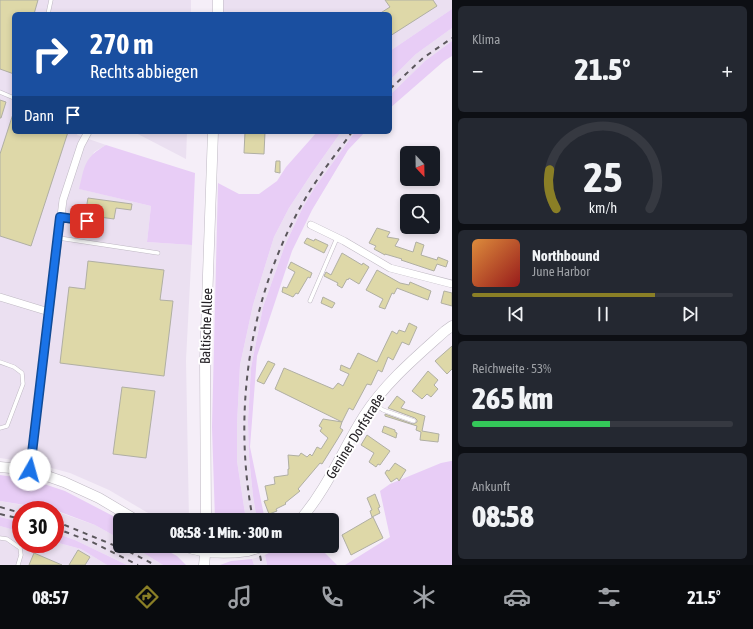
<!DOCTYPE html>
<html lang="de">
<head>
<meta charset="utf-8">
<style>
  :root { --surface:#171b24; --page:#242831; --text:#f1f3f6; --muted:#9ea1a6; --line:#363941; --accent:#8a7f26 }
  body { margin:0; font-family:"Asap Condensed",sans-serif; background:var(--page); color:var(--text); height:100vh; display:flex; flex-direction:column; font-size:15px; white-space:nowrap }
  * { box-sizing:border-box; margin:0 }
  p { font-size:13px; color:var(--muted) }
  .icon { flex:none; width:22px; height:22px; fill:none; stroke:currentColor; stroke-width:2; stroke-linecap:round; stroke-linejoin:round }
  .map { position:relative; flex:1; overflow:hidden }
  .details { display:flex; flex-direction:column; gap:6px; padding:6px; background:#0d0f14; width:301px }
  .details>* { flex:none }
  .top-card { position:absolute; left:12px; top:12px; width:380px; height:122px; border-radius:6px; box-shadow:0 2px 6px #0003; background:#1a4fa0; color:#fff; overflow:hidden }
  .needle { width:26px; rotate:158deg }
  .tools { position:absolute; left:400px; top:146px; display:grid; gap:8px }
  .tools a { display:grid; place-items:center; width:40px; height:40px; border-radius:6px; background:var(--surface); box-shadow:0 2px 6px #0003; font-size:20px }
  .speed { position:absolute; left:12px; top:501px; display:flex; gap:8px; font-size:20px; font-weight:700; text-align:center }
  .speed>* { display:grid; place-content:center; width:52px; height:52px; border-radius:50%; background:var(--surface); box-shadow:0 2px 6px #0003; line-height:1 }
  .speed .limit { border:6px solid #d22; background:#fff; color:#111 }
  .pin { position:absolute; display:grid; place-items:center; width:34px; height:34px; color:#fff; margin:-17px; border-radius:8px; box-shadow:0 2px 6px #0006 }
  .me { position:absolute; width:44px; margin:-22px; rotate:7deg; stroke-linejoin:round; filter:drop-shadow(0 0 3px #0008) }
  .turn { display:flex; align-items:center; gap:14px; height:84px; padding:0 12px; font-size:18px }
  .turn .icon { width:52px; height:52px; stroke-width:2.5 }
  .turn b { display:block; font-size:28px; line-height:34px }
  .then { display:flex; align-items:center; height:38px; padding:0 12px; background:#0003; gap:8px; font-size:15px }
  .big { font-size:30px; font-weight:800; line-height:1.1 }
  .details .tile { flex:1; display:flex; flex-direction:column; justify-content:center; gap:6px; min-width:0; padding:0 14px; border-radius:6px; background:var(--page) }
  .details .dial { align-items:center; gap:0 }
  .dial svg { height:104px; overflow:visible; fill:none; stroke:var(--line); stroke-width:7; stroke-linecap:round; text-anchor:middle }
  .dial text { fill:var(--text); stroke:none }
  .song { display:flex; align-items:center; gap:12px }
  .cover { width:48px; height:48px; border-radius:6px; background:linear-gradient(135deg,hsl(30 70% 55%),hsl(0 70% 35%)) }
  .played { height:4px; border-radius:2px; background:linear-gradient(90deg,var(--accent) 70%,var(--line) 70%) }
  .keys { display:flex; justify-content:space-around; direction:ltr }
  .heat { display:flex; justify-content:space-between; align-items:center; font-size:22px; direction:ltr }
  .charge { height:6px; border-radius:3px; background:linear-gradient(90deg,#34c759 53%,var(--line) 0) }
  .trip { position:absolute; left:113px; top:513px; width:226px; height:40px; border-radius:6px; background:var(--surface); box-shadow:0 2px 6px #0003; font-weight:800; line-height:40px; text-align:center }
  .tabs { display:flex; height:64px; justify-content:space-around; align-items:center; background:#090b0e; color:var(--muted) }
  .tabs .icon { width:28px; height:28px }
  .tabs .active { color:var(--accent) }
  .tabs b { font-size:18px; color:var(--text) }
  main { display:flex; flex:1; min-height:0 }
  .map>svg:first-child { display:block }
</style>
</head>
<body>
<main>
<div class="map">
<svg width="452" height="565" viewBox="0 0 452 565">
  <rect width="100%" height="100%" fill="#f5eef8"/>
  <!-- built -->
  <g fill="#ebe0f1">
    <polygon points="0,0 191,0 191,14 14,14 14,132 78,132 77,135 106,145 94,152 80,189 151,206 147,242 192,245 186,360 189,520 160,520 109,490 70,473 33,463 0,458"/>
    <polygon points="222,0 452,0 452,9 390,51 390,14 222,14"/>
    <polygon points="452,28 452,41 425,61 390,95 390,80 416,54"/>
    <polygon points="134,132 187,132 186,159"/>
    <polygon points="341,132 355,132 315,187 303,207 285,245 263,307 251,368 248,421 249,458 253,496 257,520 246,520 237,461 237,424 240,365 253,305 274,237 289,208 312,173"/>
    <polygon points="0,501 51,510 21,510 21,522 0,517"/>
    <polygon points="55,511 95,525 120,539 120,546 132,546 163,565 127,565 75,540 55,533"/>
    <polygon points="0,526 21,532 21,544 55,544 55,542 81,549 107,565 0,565"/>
    <polygon points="265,555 267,565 254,565 252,559"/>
  </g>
  <!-- green -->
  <g fill="#e8cdf6">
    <polygon points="452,9 452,28 416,54 390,80 390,51"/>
    <polygon points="452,41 452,56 444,61 390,108 390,95 425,61"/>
    <polygon points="317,132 341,132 312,173 289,208 274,237 253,305 240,365 237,424 237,461 246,520 215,520 212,427 218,183 239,194 259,194 277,181 286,167"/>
    <polygon points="355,132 365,132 348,150 312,210 292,251 257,356 250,447 265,520 257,520 253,496 249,457 248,421 251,368 263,307 285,245 303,207 315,187"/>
    <path d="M 106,145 L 195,173 L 192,245 L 147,242 L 151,206 L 79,189 C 85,165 84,158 106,145 Z"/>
    <polygon points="451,461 452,461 452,565 345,565 390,537 380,491 390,484 441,463"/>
    <polygon points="0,475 29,479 65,491 113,516 120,520 120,539 95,525 55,510 0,501"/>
    <polygon points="0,517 21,522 21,532 0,526"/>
    <polygon points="55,533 75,540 127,565 107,565 81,549 55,542"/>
    <polygon points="132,546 158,546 177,556 186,565 163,565"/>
    <polygon points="282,546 318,546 337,565 267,565 265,555"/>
    <polygon points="252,559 254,565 220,565 231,561"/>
  </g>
  <!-- building -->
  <g fill="#ded8a8" stroke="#b0afa3">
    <polygon points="0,0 38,0 34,14 14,14 14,74 0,69"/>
    <polygon points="385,0 433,0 437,6 390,36 390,14 379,14 390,7"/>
    <polygon points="0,100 6,102 1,118 0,118"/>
    <polygon points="13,114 14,132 68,132 31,246 0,236 0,154"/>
    <polygon points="245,132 265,132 264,154 244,153"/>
    <polygon points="276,161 280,161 280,173 275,172"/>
    <polygon points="88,198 132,204 131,210 116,208 114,219 85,215"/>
    <polygon points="377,228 390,232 387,237 399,239 395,246 413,252 416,242 424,245 421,255 437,260 438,257 448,261 446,267 437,264 434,271 401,260 402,259 385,254 385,255 374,249 376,246 369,243"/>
    <polygon points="307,238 314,241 315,239 328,245 324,253 304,243"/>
    <polygon points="342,253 362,265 363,263 369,267 359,284 349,278 348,280 347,279 342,288 337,285 338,283 324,276 326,272 331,275"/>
    <polygon points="88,261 164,270 160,300 173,301 164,376 60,363 69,287 85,289"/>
    <polygon points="291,262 312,273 310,278 308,277 298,294 296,293 293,297 282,292 283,287 287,288 295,272 288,268"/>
    <polygon points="377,270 400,283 409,285 410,282 431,291 428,300 397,288 394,294 392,293 385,309 379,307 383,299 366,290"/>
    <polygon points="444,291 452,293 452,306 441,303"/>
    <polygon points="323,297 335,303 332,308 321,303"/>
    <polygon points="409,323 417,327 409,345 402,342 393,360 388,357 382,372 378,370 371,385 367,384 353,410 349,408 342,422 275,389 284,368 333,389 338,383 343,386 349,374 340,370 341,365 350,369 358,353 377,362 392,331 397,334 399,330 405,332"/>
    <polygon points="452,346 452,369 447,374 435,361"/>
    <polygon points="268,361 275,364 264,384 257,381"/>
    <polygon points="428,371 438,380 434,385 438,389 431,397 427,394 422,399 412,391"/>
    <polygon points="122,387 155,391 146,458 113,454"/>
    <polygon points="397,396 405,402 401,408 425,416 422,431 439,434 438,442 420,440 421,432 416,430 417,426 385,416 385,414 413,424 417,422 417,420 415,418 388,408"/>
    <polygon points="323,419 342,422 340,428 343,430 337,440 322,464 320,463 298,489 300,491 285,503 286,504 276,509 277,511 269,514 264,501 268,500 265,486 275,484 274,477 288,475 288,469 289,469 288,455 299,456 301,453 307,457 310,454 312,456 317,447 321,449 328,438 320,431 322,428 319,426"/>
    <polygon points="384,426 395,430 395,432 397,433 396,438 382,432"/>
    <polygon points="367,435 390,451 380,465 378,464 376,467 369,462 374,453 361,445"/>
    <polygon points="395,463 406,470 399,481 397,478 391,482 385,473 387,470 389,471"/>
    <polygon points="375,494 380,507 378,508 380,513 372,517 370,511 372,510 367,498"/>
    <polygon points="373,517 383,538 351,555 342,535"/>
    <polygon points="78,550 90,557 85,565 69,565"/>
    <polygon points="34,553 62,565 29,565"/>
  </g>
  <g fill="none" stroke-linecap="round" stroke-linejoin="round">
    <!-- lane casing -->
    <g stroke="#bfb9c3" stroke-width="4.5">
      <g id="lane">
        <polyline points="48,14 51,0"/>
        <polyline points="0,92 14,98"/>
        <polyline points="60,217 100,223"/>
        <polyline points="59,238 158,253"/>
        <polyline points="310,301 337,238"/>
        <polyline points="0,362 14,367 22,373 23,384 7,426 0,428"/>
        <polyline points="374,404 383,410 414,421"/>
        <polyline points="0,538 7,539 20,548 21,555 18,565"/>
      </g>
    </g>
    <!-- street casing -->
    <g stroke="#bfb9c3" stroke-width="8">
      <g id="street">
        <polyline points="311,225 344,241 390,268 452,284"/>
        <polyline points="0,297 49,312"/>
        <polyline points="30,470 63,200 81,145 88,132"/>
      </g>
    </g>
    <!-- secondary casing -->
    <g stroke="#bfb9c3" stroke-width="11">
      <g id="secondary">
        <polyline points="218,14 218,0"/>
        <polyline points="0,467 30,470 64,482 99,498 136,520"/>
        <polyline points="206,520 205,360 213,132"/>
        <path d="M 300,520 C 327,489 342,451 364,416 C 385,383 416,357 445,331 L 452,326"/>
        <path d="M 184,546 C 204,554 227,554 248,551"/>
        <polyline points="204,565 206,546"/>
      </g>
    </g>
    <!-- lane -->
    <use href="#lane" stroke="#fff" stroke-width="3.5"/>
    <!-- street -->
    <use href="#street" stroke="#fff" stroke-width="7"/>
    <!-- secondary -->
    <use href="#secondary" stroke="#fff" stroke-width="10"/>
    <!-- rail -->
    <g stroke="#5b575c" stroke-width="2" stroke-dasharray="5 5" stroke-linecap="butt">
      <polyline points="390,89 423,58 452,38"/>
      <polyline points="0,507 21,513"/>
      <polyline points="0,514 21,519"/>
      <path d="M 253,520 C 232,411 249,295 305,199 C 319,175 336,154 352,132"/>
      <polyline points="55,521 128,551 155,565"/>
      <polyline points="55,528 92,542 138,565"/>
      <polyline points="258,546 262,565"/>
    </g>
    <!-- secondary-bridge casing -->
    <g stroke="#bfb9c3" stroke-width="11" stroke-linecap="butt">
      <polyline id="secondary-bridge" points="248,551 265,546"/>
    </g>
    <!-- secondary-bridge -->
    <use href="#secondary-bridge" stroke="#fff" stroke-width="10"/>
  </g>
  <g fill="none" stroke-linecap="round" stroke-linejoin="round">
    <!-- route casing -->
    <g stroke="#114b97" stroke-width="10">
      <polyline id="route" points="30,470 60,217 87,221"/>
    </g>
    <!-- route -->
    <use href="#route" stroke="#1a73e8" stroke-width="7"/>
  </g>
  <g text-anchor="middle" stroke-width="4" stroke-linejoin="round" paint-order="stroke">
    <!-- street labels -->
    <g font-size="14" fill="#242125" stroke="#fff">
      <text transform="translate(206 326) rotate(-88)" y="5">Baltische Allee</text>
      <text transform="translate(355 436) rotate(-58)" y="5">Geniner Dorfstraße</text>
    </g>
  </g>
</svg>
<div class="tools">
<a><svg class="needle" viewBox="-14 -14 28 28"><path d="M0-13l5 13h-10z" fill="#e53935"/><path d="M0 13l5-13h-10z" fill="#9ea1a6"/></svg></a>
<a><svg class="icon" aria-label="search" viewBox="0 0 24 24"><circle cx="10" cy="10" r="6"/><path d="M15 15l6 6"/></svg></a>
</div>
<div class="speed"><div class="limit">30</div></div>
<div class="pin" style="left:87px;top:221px;background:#d93025"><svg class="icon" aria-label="arrive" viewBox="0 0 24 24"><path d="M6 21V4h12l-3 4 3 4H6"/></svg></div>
<svg class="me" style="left:30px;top:470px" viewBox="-20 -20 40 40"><circle r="19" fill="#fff"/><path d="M0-13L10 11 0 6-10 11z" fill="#1a73e8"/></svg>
<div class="trip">08:58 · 1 Min. · 300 m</div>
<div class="top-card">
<div class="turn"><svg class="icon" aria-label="right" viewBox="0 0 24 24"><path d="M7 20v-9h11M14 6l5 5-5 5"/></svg><div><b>270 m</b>Rechts abbiegen</div></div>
<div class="then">Dann<svg class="icon" aria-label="arrive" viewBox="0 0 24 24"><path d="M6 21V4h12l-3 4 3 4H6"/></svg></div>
</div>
</div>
<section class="details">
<div class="tile"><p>Klima</p>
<div class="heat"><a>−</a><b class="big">21.5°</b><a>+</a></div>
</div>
<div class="tile dial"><svg viewBox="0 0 100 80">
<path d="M14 69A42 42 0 1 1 86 69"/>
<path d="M14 69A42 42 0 0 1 9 39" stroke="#8a7f26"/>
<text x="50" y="56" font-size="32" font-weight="700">25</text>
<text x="50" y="72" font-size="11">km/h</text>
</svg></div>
<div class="tile">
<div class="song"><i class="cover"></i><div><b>Northbound</b><p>June Harbor</p></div></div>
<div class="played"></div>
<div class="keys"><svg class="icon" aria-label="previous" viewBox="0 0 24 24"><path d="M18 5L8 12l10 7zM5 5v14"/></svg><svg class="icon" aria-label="pause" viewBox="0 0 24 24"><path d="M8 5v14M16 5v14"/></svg><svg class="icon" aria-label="next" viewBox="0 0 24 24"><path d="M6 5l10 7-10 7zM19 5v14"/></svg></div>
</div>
<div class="tile"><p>Reichweite · 53%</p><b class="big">265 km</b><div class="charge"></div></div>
<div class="tile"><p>Ankunft</p><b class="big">08:58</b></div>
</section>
</main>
<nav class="tabs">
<b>08:57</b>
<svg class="icon active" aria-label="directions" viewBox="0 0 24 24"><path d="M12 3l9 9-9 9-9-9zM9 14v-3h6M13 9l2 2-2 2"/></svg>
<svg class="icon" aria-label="music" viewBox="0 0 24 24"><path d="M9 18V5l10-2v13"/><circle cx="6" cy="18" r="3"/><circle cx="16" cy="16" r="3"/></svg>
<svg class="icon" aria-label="phone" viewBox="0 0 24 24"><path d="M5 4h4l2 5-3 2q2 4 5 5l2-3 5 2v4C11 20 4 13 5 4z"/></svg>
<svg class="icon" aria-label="climate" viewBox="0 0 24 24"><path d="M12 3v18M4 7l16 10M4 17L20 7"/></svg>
<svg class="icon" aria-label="car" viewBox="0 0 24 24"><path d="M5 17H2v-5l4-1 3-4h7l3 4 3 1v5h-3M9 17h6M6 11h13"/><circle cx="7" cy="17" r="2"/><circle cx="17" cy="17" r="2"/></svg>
<svg class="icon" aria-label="filters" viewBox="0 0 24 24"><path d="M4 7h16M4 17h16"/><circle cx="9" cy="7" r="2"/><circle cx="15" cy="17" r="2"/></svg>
<b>21.5°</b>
</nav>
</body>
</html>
